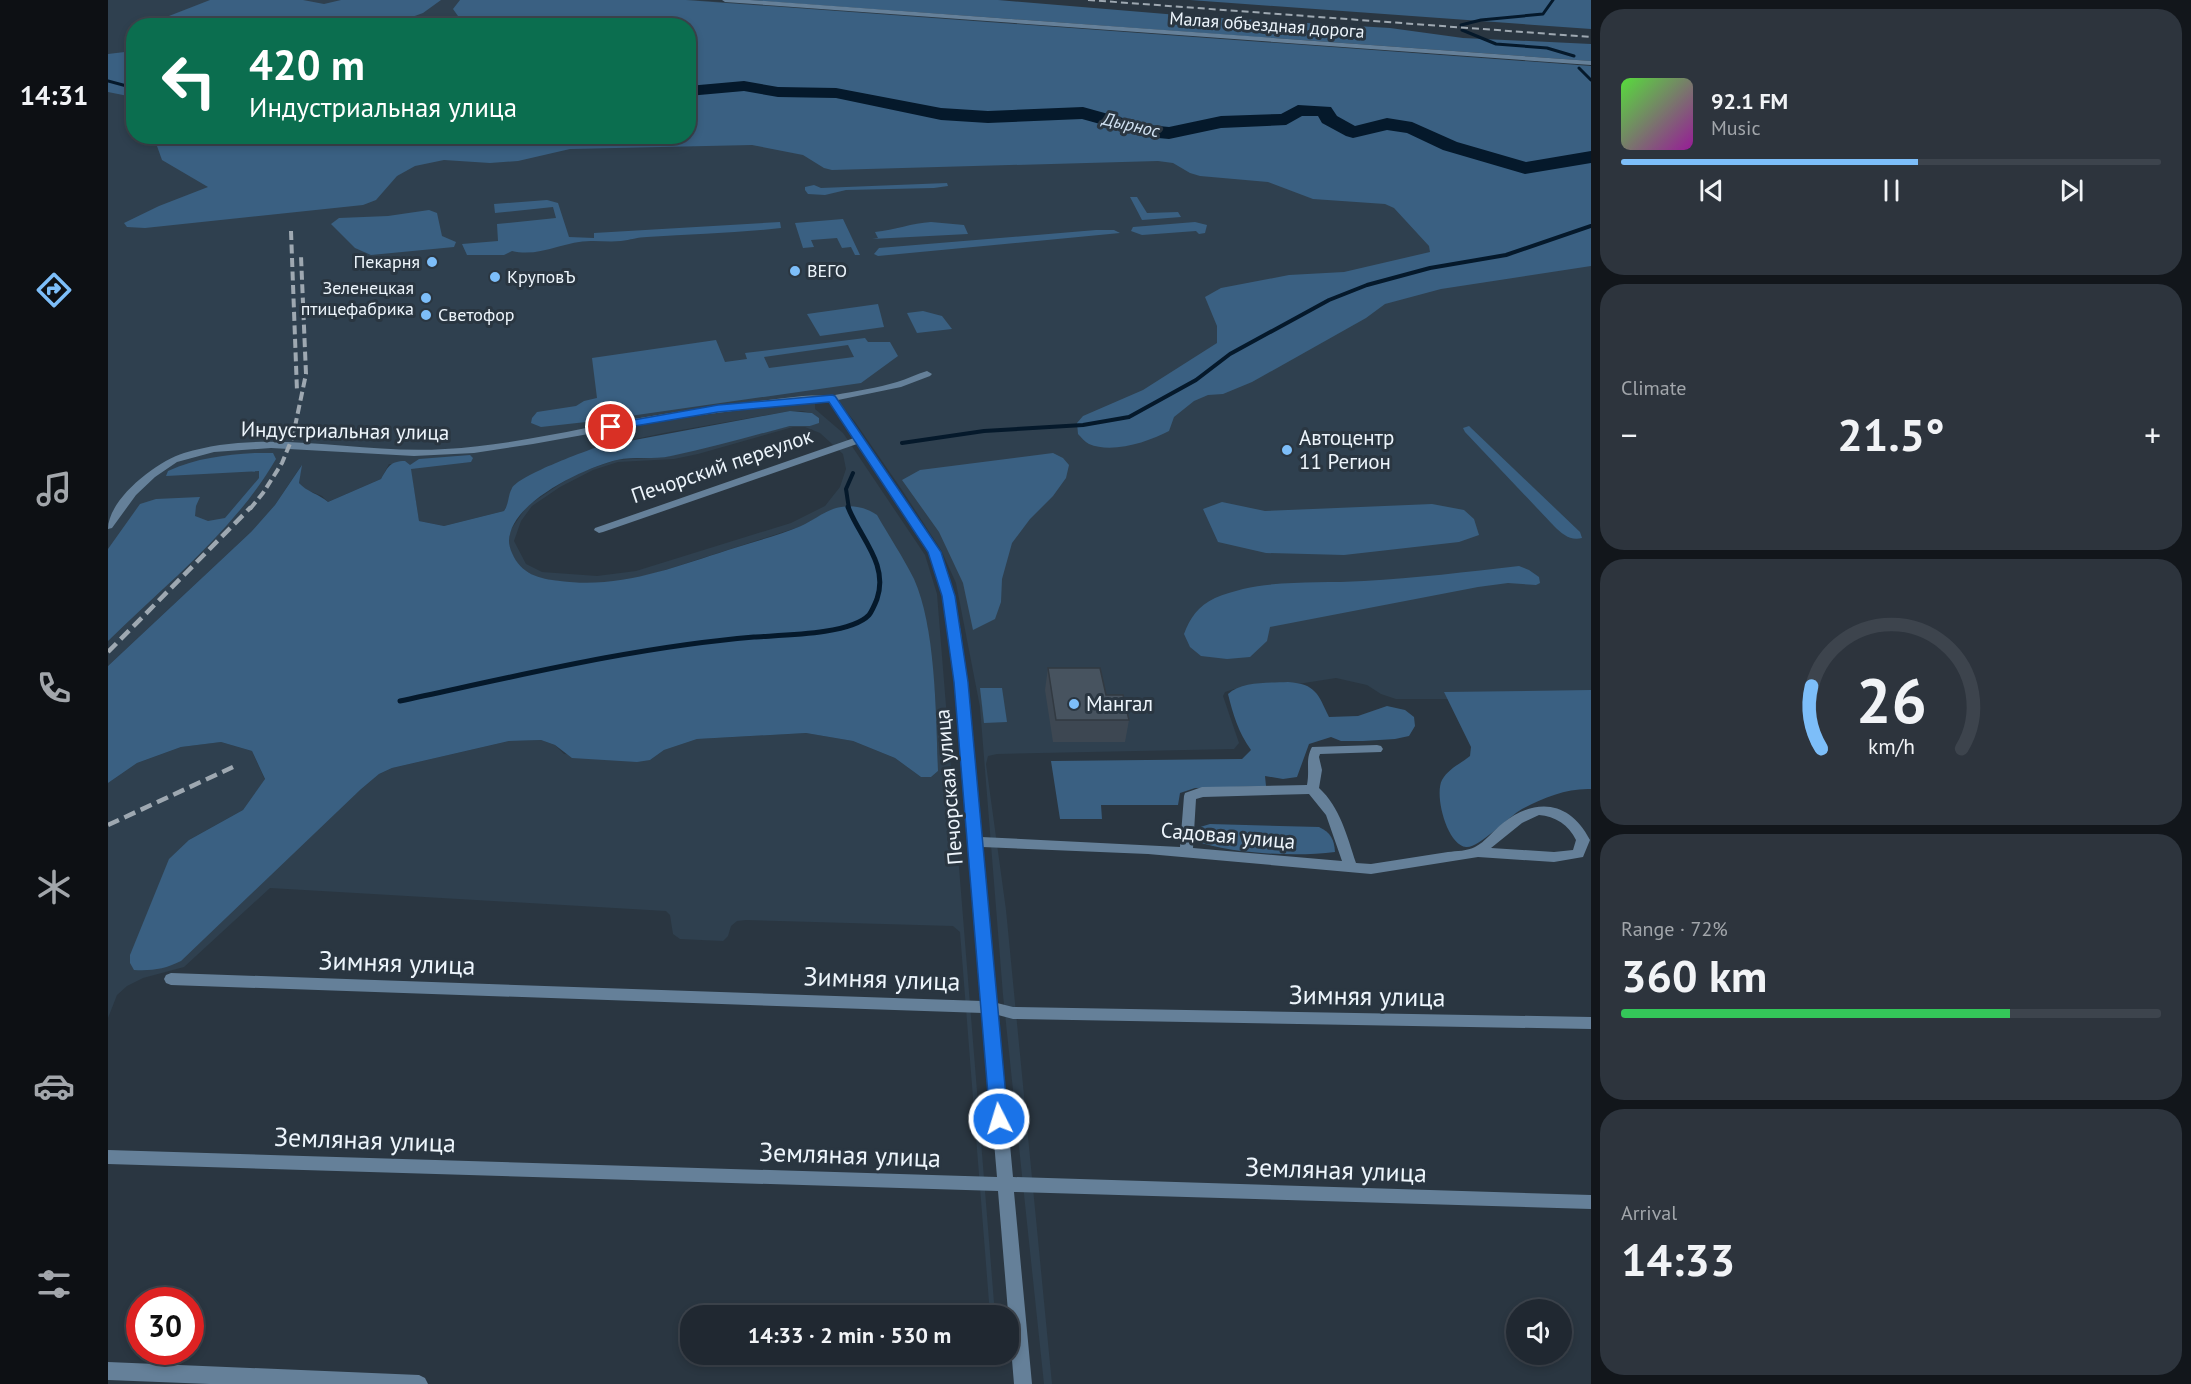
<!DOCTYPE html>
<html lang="en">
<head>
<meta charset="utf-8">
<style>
  :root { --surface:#202831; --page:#2d343d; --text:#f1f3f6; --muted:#a2a6ab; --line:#3d444d; --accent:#7dbef9 }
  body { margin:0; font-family:"PT Sans",sans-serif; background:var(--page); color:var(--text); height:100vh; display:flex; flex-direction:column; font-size:22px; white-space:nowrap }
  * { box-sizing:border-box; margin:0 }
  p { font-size:20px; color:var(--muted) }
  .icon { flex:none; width:33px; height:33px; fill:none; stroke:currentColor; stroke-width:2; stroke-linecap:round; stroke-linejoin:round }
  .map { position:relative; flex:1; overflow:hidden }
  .panel { display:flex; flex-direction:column; gap:9px; padding:9px; background:#12161b; width:600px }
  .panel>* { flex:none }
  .top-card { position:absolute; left:18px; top:18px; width:570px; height:126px; border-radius:24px; box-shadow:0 3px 9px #0003,0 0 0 2px var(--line); background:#0b6e4f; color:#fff; overflow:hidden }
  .fabs { position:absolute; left:1398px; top:1299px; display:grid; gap:12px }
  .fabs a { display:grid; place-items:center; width:66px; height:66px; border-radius:50%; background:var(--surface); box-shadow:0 3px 9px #0003,0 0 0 2px var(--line); font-size:30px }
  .speed { position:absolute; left:18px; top:1287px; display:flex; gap:12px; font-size:30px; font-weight:700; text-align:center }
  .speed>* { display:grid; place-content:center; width:78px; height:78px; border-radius:50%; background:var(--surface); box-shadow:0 3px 9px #0003,0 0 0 2px var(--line); line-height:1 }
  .speed .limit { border:9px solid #d22; background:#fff; color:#111 }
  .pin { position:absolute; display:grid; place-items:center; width:51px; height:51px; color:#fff; margin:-26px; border:3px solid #fff; border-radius:50%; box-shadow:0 2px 6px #0007 }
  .me { position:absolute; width:66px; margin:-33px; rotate:355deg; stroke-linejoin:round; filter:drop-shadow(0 0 4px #0008) }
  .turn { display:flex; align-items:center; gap:21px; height:126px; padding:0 24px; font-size:27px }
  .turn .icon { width:78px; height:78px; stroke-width:2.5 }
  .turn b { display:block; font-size:42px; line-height:51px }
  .big { font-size:45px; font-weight:800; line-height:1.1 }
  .panel .card { flex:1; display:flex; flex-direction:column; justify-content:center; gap:9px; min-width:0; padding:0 21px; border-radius:24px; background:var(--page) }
  .panel .dial { align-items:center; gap:0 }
  .dial svg { height:156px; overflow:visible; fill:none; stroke:var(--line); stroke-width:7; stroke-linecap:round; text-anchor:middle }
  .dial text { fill:var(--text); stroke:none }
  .song { display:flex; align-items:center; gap:18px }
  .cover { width:72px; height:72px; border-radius:9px; background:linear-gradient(135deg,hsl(110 70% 55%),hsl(300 70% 35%)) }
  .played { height:6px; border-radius:3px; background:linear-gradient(90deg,var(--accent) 55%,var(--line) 55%) }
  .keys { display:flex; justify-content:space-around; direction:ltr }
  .heat { display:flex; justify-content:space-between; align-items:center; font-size:33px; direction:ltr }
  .charge { height:9px; border-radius:4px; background:linear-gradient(90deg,#34c759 72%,var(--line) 0) }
  .trip { position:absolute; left:572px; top:1305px; width:339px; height:60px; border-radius:24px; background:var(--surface); box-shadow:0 3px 9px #0003,0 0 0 2px var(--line); font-weight:800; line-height:60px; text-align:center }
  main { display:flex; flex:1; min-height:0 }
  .menu { display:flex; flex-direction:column; width:108px; justify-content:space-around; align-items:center; background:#0d1014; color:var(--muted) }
  .menu .icon { width:42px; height:42px }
  .menu .selected { color:var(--accent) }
  .menu b { font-size:27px; color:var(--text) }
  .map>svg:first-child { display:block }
</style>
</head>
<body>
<main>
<nav class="menu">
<b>14:31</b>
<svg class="icon selected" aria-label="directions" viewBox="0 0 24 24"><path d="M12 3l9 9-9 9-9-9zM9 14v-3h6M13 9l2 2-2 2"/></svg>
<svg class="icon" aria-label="music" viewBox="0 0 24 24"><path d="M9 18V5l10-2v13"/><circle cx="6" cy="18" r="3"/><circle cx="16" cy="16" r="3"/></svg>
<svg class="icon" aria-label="phone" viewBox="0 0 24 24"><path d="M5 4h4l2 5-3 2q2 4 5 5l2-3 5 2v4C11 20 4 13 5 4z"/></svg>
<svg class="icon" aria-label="climate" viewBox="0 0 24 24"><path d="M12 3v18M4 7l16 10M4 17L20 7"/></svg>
<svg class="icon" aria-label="car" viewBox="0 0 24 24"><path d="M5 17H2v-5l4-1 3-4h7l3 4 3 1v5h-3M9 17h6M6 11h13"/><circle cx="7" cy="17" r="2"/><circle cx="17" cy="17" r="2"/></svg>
<svg class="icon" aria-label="filters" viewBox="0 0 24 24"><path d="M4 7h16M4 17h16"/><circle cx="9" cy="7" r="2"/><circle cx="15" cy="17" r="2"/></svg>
</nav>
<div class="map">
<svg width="1483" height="1384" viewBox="0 0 1483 1384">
  <rect width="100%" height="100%" fill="#2a3641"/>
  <!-- built -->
  <path fill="#2f404f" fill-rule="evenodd" d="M 0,0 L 587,0 L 1483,66 L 1483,753 L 1352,699 L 1288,699 L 1273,694 L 1259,685 L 1228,678 L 1177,686 L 1126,689 L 1117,692 L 1115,696 L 1131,743 L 1126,749 L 889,754 L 880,756 L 878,764 L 898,910 L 944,1384 L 936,1384 L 895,995 L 872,707 L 848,583 L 833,550 L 794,490 L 747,422 L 738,411 L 724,402 L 712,401 L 707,403 L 707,409 L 735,433 L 817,555 L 829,594 L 887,1315 L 882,1315 L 852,932 L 845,926 L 638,920 L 629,921 L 623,926 L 620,936 L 615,941 L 572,939 L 565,934 L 562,915 L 558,911 L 162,888 L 76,967 L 35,978 L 19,986 L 9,995 L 0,1018 L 0,783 L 29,763 L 73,747 L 113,742 L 144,751 L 157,780 L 135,810 L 81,840 L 252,790 L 271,774 L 284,768 L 401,741 L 433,740 L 447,745 L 456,754 L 542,760 L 556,750 L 589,739 L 698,733 L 745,741 L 787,758 L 813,777 L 823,777 L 830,771 L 827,695 L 819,624 L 725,509 L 694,526 L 545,574 L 512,582 L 474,584 L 432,579 L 412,568 L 402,551 L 402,531 L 419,506 L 467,474 L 508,460 L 557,457 L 682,426 L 702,426 L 711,418 L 704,413 L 694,411 L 682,411 L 556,433 L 489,447 L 403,489 L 400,504 L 396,511 L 336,526 L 311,521 L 302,466 L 281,464 L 273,479 L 220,502 L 214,496 L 196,489 L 191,483 L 193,466 L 167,505 L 143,532 L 0,666 ZM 26,26 L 580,26 L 580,136 L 26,136 ZM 685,427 L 697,427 L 712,433 L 735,454 L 738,469 L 732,487 L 717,506 L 683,523 L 528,571 L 489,576 L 434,572 L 418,564 L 406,541 L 413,521 L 424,506 L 452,487 L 485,470 L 510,462 L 566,459 L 590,454 Z"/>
  <!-- green -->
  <g fill="#3a6082" fill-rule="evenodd">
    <polygon points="102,0 195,0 216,4 233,0 333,0 315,13 293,21 298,24 296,25 48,26 43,23"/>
    <path d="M 352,0 L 578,0 L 1483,66 L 1483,266 L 1333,289 L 1277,304 L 1258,318 L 1144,382 L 1115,394 L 1100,395 L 1086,401 L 1066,417 L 1061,431 C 1040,442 1004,454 981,444 C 977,442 973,437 970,434 L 969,423 L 975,416 L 1035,390 L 1109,343 L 1109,326 L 1097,297 L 1113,288 L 1181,275 L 1236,272 L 1322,252 L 1321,246 L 1286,208 L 1277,204 L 1205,199 L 1160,182 L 1092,176 L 1082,173 L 1065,163 L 1050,161 L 724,170 L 716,168 L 695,155 L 644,145 L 462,149 L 410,161 L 382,163 L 336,160 L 307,166 L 289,176 L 268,200 L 255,205 L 37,228 L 19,227 L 16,223 L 51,206 L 100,187 L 54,160 L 49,146 L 33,137 L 580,136 L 580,26 L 329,25 L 343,21 L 350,16 L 345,9 Z"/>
    <polygon points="641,0 890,0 1082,16 1282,28 1355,38 1483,44 1483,61"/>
    <polygon points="1082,0 1483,0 1483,29"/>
    <polygon points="25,51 25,97 0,92 0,54"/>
    <polygon points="839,183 840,186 826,188 738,190 717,195 700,194 697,190 697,187 706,185 713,188"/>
    <polygon points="1022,197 1029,197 1039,213 1070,212 1073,217 1034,220"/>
    <path d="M 439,200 L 450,203 L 461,237 L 486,238 L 486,233 L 672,222 L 673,228 C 628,233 584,234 539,237 C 530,237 522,240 513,241 C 503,242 494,241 485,241 C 457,240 432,258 404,251 L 396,255 L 359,255 L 354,244 L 390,241 L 389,224 L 448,218 L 445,207 L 387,213 L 386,204 Z"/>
    <polygon points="321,210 329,213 334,236 348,242 346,247 263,255 247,248 223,224 231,218 280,216"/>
    <polygon points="735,219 752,255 747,255 743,247 734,248 729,238 703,240 706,247 695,248 687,223"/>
    <path d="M 823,222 L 856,225 L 860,234 L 764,239 L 770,238 L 767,232 C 787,230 804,223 823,222 Z"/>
    <polygon points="1087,222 1099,225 1097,233 1091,234 1088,231 1034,235 1023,231 1025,227"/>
    <polygon points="988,230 1006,230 1012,233 770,256 766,254 771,248"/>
    <polygon points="770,304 776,327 712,336 699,314"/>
    <polygon points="815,311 834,316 844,329 809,333 799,313"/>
    <path d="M 757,338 L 760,342 L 782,342 L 790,356 L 753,383 L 487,421 L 433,427 L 423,423 L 424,418 L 429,412 L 468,406 L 476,401 L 489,398 L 484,358 L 608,340 L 617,362 L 639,359 L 637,353 ZM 740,345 L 746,357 L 661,368 L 656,357 Z"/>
    <path d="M 682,411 L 704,413 L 711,418 L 711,423 L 702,426 L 682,426 C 643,436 603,448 563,456 C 546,460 526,456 509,460 C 477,467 384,510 404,553 C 413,574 431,579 452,581 C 511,589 564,568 620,550 C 644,542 670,536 693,526 C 704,521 714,513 725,509 C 740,504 756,506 769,515 C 781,536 795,557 806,579 C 828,628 828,716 830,771 L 823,777 L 813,777 L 787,758 L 745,741 L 698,733 L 589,739 L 556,750 L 542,760 L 529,762 L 464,758 L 447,745 L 433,740 L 401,741 L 284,768 L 271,774 L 252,790 L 73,961 C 57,969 44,971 26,970 L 22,963 L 22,955 L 61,859 L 81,840 L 135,810 L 157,779 L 144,751 L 113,742 L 73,747 L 29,763 L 0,783 L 0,666 L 143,532 L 167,505 L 194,465 L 191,483 C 199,492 211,494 220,502 L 273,479 C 280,467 282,461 297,461 L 302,465 L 311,459 L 362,455 L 365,458 L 363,462 L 303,469 L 311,521 L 336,526 L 396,511 C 401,504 400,495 404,488 C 412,475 473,453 489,447 Z"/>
    <path d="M 1361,426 L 1472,532 L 1474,538 C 1462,541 1454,534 1446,526 L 1357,432 L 1355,428 Z"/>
    <path d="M 147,453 L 165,453 L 168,459 C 126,531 59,583 0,641 L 0,549 L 32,504 L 48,499 L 92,497 L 88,506 L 87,516 L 100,521 L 117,518 L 151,478 L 151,471 L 58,476 L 60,471 C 89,458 115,455 147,453 Z"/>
    <polygon points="945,453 955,458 961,465 958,478 945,496 922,519 904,543 894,579 893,602 887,619 865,630 855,583 831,532 794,480 812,470"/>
    <polygon points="1114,502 1157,511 1324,504 1356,510 1366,519 1371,535 1351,542 1236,555 1158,553 1110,542 1095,509"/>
    <path d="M 1411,566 L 1421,570 L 1431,577 L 1432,583 L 1428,585 L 1400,583 L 1370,587 L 1162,627 L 1159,641 L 1142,657 L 1119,659 L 1093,656 L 1082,647 L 1076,634 C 1082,618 1090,606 1107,598 C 1154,578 1207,584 1256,581 C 1308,578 1359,572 1411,566 Z"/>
    <path d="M 1180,682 C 1208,684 1210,694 1221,717 L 1250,716 L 1279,706 L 1297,710 L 1306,717 L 1307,726 L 1301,736 L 1287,739 L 1255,741 L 1233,741 L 1223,737 L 1201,744 L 1189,777 L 1175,779 L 1157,776 L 1158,786 L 1087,788 L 1072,793 L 1070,805 L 993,805 L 994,819 L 952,819 L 943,761 L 1134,759 L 1143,750 C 1130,732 1125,714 1120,694 C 1134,681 1162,683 1180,682 Z"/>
    <polygon points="872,688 894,688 899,722 876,723"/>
    <path d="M 1483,690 L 1483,789 C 1459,788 1435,798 1414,809 C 1400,817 1370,849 1358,847 C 1339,845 1326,795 1334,780 C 1340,769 1352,764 1362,756 L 1363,747 L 1336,692 Z"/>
    <path d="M 1102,824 L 1211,827 C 1223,833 1226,839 1227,852 C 1188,857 1125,854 1087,841 L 1089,828 Z"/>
  </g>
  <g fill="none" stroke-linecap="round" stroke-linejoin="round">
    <!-- stream-far2 -->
    <g stroke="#05192b" stroke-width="3">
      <polyline points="1353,25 1373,20 1435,14 1445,0"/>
      <polyline points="1354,30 1388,44 1439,48 1466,56"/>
      <polyline points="1471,68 1483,80"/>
      <polyline points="0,81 26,88"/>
    </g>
    <!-- stream-far1 -->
    <g stroke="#05192b" stroke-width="4">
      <polyline points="794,443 876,431 975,425 1021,417 1088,380 1122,354 1221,300 1259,285 1322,268 1398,255 1483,226"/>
      <polyline points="741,509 738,489 745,473"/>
    </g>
    <!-- stream -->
    <path stroke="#05192b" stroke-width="5" d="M 292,701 C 409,676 527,647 646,637 C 673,635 742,635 761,615 C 764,611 767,604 769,599 C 781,564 752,538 740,507"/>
    <!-- river -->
    <polygon fill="#05192b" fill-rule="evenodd" points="636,81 670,87 728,88 833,108 880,111 975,107 1040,125 1061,127 1113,116 1173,114 1190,105 1223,107 1229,116 1247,126 1279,118 1304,122 1349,142 1418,162 1483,151 1483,163 1417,174 1335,150 1299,133 1279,130 1245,138 1238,136 1214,123 1210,116 1194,116 1178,125 1113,128 1061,139 1039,137 974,119 880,123 833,120 728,98 670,97 636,91 580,96 580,86"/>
    <!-- minor -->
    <g fill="#658099" fill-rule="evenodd">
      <path d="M 819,371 L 824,374 L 822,376 L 793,387 L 730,400 L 831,552 C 842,578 848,605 853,633 L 873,837 L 1072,847 L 1076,796 L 1077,793 L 1094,787 L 1199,785 C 1202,769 1197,760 1204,747 L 1269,745 L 1273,746 L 1275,749 L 1273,752 L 1212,754 L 1211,757 L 1214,770 L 1211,788 C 1232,807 1239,836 1248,863 L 1263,864 C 1289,860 1314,856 1340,852 C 1348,851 1360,851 1367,847 C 1377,842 1386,830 1395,823 C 1428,797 1462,801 1482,840 L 1475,857 L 1446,862 L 1370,857 L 1263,874 L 1040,854 L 874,847 L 889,1003 L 905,1007 L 1483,1017 L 1483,1029 L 905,1019 L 890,1015 L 905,1177 L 1483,1195 L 1483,1209 L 906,1192 L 924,1384 L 906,1384 L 890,1191 L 0,1164 L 0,1150 L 889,1177 L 875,1013 L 63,985 L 58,983 L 56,979 L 58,975 L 63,973 L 874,1001 L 847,682 L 836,599 L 821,552 L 749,444 L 495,532 L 491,533 L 486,530 L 487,528 L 746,438 L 721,401 L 695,402 L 569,418 L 425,444 L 366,453 L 306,456 L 163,448 L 106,452 L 69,462 L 47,477 L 28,495 L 4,528 L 0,529 C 0,499 49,461 76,453 C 161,427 251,455 337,449 C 411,445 483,425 556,414 C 602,407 649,401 695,396 C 706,395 717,396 727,395 C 747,391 770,388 789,382 C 799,379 809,374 819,371 ZM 1201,794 L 1218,815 L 1234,861 L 1085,848 L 1088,799 L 1095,797 ZM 1431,815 C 1447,816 1461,825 1468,840 L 1465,850 L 1446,852 L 1383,848 L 1414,823 Z"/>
      <polygon points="0,1362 311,1375 317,1378 320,1384 102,1384 0,1380"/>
    </g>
    <!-- tertiary -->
    <polygon fill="#658099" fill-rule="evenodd" points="614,0 642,0 1483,61 1483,65 617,2"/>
    <!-- rail-far2 -->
    <polyline stroke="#9ea8b1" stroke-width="2" stroke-dasharray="7 4" stroke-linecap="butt" points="980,0 1483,37"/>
    <!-- rail-far1 -->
    <g stroke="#9ea8b1" stroke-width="4" stroke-dasharray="9 4.5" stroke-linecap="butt">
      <polyline points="183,231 189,391"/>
      <polyline points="142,509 155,493 174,463 185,436 198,374 193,256"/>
    </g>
    <!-- rail -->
    <g stroke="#9ea8b1" stroke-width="4.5" stroke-dasharray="12 6" stroke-linecap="butt">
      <polyline points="0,652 143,507"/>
      <polyline points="0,825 125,767"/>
    </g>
  </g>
  <!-- wall -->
  <polygon fill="#3d4752" points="940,668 998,695 1021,720 1017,742 945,742 937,690"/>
  <!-- building -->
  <polygon fill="#47535f" stroke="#323a42" stroke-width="1.5" points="940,668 992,668 998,695 1015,695 1021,720 948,720"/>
  <!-- route -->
  <polygon fill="#1a73e8" stroke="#114b97" stroke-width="1.5" points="724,395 727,396 833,552 847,596 860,682 900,1119 897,1124 891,1126 885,1124 882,1119 846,682 834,596 820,552 721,402 610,412 503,430 498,427 503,424 610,405"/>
  <!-- markers -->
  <g fill="#7dbef9" stroke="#2a3641" stroke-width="2">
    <circle cx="324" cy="262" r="6"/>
    <circle cx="687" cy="271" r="6"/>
    <circle cx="387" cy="277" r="6"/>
    <circle cx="318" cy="298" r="6"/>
    <circle cx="318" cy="315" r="6"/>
    <circle cx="1179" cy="450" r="6"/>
    <circle cx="966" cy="704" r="6"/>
  </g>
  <g text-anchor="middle" stroke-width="6" stroke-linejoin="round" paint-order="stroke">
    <!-- far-street labels -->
    <g font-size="18" fill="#edf5fc" stroke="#2a3641">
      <text transform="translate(1159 25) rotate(4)" y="6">Малая объездная дорога</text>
    </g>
    <!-- far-water labels -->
    <g font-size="18" font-style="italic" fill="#d1e2f2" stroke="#2a3641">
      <text transform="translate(1023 125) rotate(13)" y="6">Дырнос</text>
    </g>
    <!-- far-poi labels -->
    <g font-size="18" fill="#edf5fc" stroke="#2a3641" text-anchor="start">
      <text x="312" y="268" text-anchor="end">Пекарня</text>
      <text x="699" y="277">ВЕГО</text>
      <text x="399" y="283">КруповЪ</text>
      <text x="306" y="294" text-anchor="end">Зеленецкая<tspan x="306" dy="21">птицефабрика</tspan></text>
      <text x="330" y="321">Светофор</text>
    </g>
    <!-- street labels -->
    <g font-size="21" fill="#edf5fc" stroke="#2a3641">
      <text transform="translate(237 431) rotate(1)" y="7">Индустриальная улица</text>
      <text transform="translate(614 466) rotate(-19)" y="7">Печорский переулок</text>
      <text transform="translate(841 787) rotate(-95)" y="7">Печорская улица</text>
      <text transform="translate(1120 836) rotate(5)" y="7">Садовая улица</text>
    </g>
    <!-- poi labels -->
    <g font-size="21" fill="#edf5fc" stroke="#2a3641" text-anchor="start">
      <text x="1191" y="445">Автоцентр<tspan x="1191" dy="24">11 Регион</tspan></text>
      <text x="978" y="711">Мангал</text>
    </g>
    <!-- near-street labels -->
    <g font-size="26" fill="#edf5fc" stroke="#2a3641">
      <text transform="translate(289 963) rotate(2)" y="9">Зимняя улица</text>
      <text transform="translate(774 979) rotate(2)" y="9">Зимняя улица</text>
      <text transform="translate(1259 996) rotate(1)" y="9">Зимняя улица</text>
      <text transform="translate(257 1140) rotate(2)" y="9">Земляная улица</text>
      <text transform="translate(742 1155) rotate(2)" y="9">Земляная улица</text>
      <text transform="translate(1228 1170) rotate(2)" y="9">Земляная улица</text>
    </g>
  </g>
</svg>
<div class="fabs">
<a><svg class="icon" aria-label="sound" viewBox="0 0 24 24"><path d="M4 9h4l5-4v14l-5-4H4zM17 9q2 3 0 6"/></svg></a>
</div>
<div class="speed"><div class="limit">30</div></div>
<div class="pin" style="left:503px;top:427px;background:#d93025"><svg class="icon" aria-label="arrive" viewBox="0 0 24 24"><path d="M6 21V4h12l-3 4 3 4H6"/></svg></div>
<svg class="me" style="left:891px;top:1119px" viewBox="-20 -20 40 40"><circle r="17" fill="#1a73e8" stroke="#fff" stroke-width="3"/><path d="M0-11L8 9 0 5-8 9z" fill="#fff"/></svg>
<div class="trip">14:33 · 2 min · 530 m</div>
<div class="top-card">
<div class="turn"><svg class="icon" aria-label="left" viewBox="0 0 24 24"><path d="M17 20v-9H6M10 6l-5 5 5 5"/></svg><div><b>420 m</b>Индустриальная улица</div></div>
</div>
</div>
<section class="panel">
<div class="card">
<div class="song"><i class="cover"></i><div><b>92.1 FM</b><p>Music</p></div></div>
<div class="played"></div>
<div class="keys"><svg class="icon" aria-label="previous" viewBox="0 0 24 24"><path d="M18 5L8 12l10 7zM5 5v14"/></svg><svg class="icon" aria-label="pause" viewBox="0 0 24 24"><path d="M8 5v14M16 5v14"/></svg><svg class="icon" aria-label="next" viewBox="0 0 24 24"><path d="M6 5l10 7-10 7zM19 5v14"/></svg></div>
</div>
<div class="card"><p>Climate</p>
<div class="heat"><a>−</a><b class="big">21.5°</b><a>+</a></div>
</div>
<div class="card dial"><svg viewBox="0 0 100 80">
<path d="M14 69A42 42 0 1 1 86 69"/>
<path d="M14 69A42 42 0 0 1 9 37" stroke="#7dbef9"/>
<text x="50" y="56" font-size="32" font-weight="700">26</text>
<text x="50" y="72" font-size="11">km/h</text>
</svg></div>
<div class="card"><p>Range · 72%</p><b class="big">360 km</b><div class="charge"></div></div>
<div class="card"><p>Arrival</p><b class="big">14:33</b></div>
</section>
</main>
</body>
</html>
